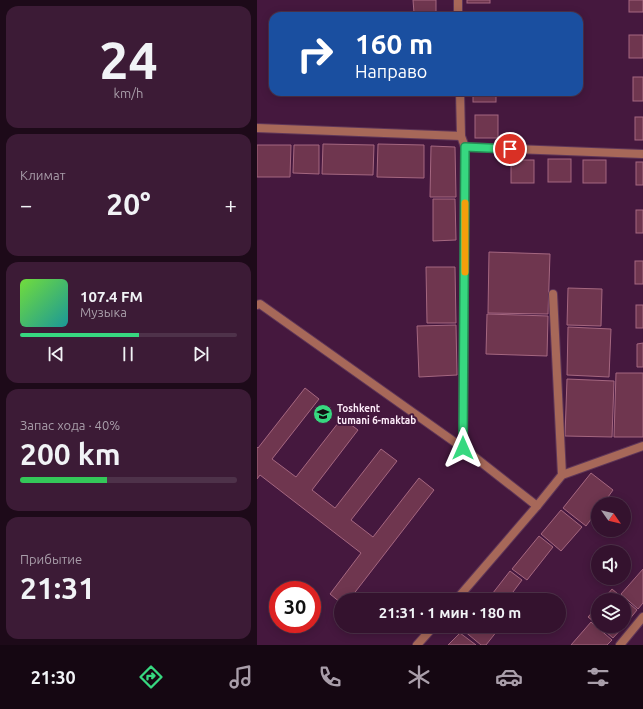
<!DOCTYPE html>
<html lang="ru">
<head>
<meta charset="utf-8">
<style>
  :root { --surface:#34122e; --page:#3c1b36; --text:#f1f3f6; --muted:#a99eaa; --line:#4e324a; --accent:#37d880 }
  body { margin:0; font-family:Ubuntu,sans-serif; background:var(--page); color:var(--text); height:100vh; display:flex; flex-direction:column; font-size:15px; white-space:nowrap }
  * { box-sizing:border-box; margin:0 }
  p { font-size:13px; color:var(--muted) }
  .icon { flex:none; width:22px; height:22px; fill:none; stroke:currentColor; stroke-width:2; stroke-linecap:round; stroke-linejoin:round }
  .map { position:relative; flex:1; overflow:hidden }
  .drawer { display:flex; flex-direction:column; gap:6px; padding:6px; background:#1d0a19; width:257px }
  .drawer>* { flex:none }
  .hud { position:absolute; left:12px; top:12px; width:314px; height:84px; border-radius:12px; box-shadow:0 2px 10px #0003,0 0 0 1px var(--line); background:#1a4fa0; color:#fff; overflow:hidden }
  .needle { width:26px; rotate:124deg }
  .fabs { position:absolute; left:334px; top:497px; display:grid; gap:8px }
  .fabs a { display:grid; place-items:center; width:40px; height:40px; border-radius:50%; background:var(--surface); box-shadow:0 2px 10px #0003,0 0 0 1px var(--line); font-size:20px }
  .speed { position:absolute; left:12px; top:581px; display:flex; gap:8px; font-size:20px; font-weight:700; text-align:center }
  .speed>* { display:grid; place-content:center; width:52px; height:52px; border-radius:50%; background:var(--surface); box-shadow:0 2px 10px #0003,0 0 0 1px var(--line); line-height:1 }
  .speed .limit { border:6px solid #d22; background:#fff; color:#111 }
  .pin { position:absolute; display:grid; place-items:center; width:34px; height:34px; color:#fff; margin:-17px; border:2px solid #fff; border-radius:50%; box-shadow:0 1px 4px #0007 }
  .me { position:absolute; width:44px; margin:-22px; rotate:0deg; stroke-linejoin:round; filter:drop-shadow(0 0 3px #0008) }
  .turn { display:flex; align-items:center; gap:14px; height:84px; padding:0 20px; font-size:18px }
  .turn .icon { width:52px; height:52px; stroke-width:2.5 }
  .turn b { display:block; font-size:28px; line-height:34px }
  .big { font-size:30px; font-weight:600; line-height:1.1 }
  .drawer .widget { flex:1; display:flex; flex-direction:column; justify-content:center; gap:6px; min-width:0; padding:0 14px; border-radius:12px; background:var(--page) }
  .drawer .dial { align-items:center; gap:0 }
  .dial b { font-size:52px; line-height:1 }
  .song { display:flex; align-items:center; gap:12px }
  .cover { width:48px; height:48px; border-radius:6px; background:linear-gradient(135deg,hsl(100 70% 55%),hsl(180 70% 35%)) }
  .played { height:4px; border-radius:2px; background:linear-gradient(90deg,var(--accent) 55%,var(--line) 55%) }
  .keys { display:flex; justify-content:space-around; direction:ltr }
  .heat { display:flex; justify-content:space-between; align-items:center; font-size:22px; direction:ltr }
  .charge { height:6px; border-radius:3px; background:linear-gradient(90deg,#34c759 40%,var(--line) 0) }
  .trip { position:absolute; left:77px; top:593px; width:232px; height:40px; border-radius:20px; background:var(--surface); box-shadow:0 2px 10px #0003,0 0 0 1px var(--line); font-weight:600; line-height:40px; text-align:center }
  .dock { display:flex; height:64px; justify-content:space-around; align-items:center; background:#150712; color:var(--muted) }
  .dock .icon { width:28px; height:28px }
  .dock .on { color:var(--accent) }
  .dock b { font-size:18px; color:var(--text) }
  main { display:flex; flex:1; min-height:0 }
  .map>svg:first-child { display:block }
</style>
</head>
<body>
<main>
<section class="drawer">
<div class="widget dial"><b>24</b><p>km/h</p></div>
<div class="widget"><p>Климат</p>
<div class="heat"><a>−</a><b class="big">20°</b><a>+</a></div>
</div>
<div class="widget">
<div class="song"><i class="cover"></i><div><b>107.4 FM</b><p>Музыка</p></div></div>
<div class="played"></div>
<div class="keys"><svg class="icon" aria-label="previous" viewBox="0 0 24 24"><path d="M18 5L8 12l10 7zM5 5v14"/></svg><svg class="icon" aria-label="pause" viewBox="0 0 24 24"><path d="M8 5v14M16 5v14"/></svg><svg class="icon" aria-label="next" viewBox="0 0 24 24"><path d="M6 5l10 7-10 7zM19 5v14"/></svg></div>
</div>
<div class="widget"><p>Запас хода · 40%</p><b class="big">200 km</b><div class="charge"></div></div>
<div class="widget"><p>Прибытие</p><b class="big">21:31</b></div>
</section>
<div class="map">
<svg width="386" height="645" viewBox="0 0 386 645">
  <rect width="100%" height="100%" fill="#45183e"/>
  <!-- building -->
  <g fill="#6f364f" stroke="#a56780">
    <polygon points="156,0 179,0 179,13 157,13"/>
    <rect x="210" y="0" width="23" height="3"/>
    <rect x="372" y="0" width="14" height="12"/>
    <rect x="372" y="35" width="14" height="23"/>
    <rect x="376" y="77" width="10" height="24"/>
    <rect x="216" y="92" width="23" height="10"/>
    <rect x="218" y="115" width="23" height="23"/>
    <rect x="378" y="117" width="8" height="23"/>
    <polygon points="66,144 117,145 116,175 65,174"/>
    <polygon points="121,144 167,145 167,178 120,177"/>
    <polygon points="0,145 34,145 33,177 0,177"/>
    <polygon points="37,145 62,145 62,174 36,173"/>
    <polygon points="174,146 198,147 199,197 173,197"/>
    <rect x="291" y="159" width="23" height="23"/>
    <rect x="254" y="160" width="23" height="23"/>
    <rect x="326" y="160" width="23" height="23"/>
    <rect x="379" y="162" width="7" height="23"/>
    <polygon points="176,199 198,199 199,240 176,241"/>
    <rect x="379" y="210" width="7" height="23"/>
    <polygon points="232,252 293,254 291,314 231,313"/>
    <rect x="378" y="261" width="8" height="23"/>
    <polygon points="169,267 198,267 199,323 170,323"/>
    <polygon points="311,288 345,289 344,326 310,325"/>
    <rect x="379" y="305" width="7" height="23"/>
    <polygon points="230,314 291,316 290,356 229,354"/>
    <polygon points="199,325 200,375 162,377 160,326"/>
    <polygon points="311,327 354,329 352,377 310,375"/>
    <polygon points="386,343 386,367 380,367 380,344"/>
    <polygon points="359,373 386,373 386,437 357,437"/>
    <polygon points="310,379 357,381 355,437 308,436"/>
    <polygon points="48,388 62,399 15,459 39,477 85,418 101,430 55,490 78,508 124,449 140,461 94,520 116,537 162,478 177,490 92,600 84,600 84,603 73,594 104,553 3,475 0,479 0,447 1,448"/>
    <polygon points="334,473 356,490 346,504 341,504 341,510 329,526 306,508"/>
    <polygon points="304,510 325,527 304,551 284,534"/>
    <polygon points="282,536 296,547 270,580 255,569"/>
    <polygon points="386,569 386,603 381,609 364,594"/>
    <polygon points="253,571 265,580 250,600 235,600 232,598"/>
    <polygon points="355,589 380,610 367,626 367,600 346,600"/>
    <polygon points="341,606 341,625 331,617"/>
    <polygon points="334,622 355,640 350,645 314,645"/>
    <polygon points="209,626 244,626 229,645 224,645 206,630"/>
    <polygon points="342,626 367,626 356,638"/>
    <polygon points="203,633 219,645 191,645"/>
  </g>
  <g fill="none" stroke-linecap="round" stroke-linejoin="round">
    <!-- street casing -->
    <g stroke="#5f3658" stroke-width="10">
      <g id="street">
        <polyline points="201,0 201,16"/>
        <polyline points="203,92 204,136 208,147 206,448"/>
        <polyline points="0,128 204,136"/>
        <polyline points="208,147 386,154"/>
        <polyline points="296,294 305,475"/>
        <polyline points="0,305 3,304 206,448 280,506"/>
        <polyline points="199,600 280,506 305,475 386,446"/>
        <polyline points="160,645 177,626"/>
        <polyline points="363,645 386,617"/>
      </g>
    </g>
    <!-- street -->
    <use href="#street" stroke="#a76859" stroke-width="8"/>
  </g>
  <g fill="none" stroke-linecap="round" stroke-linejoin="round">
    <!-- route casing -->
    <g stroke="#248c53" stroke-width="10">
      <polyline id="route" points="206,448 208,147 253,149"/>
    </g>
    <!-- route -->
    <use href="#route" stroke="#37d880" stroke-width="7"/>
    <!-- slow -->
    <polyline stroke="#f59e0b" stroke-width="7" points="208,272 208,203"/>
  </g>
  <!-- icons -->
  <defs>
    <g id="school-disc" transform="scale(1)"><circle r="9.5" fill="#37d880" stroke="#45183e"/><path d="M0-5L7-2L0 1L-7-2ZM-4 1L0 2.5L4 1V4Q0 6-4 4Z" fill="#111"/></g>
  </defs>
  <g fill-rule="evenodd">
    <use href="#school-disc" x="66" y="414"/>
  </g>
  <g text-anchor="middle" stroke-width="4" stroke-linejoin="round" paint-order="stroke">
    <!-- poi labels -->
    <g font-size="10" font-weight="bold" fill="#fcebf8" stroke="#45183e" text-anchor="start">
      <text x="80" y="412">Toshkent<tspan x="80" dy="12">tumani 6-maktab</tspan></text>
    </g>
  </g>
</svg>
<div class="fabs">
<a><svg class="needle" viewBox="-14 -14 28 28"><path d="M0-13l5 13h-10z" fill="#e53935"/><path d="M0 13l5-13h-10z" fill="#a99eaa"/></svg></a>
<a><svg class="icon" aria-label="sound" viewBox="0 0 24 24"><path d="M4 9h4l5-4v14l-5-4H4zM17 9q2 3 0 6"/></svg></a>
<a><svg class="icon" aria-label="layers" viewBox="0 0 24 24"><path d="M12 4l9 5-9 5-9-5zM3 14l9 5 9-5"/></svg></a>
</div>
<div class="speed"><div class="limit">30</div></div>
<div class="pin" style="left:253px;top:149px;background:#d93025"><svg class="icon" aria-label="arrive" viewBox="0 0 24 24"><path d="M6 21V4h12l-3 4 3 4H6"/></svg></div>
<svg class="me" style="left:206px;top:448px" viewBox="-20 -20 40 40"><path d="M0-17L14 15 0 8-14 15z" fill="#37d880" stroke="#fff" stroke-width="4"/></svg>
<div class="trip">21:31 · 1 мин · 180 m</div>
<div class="hud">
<div class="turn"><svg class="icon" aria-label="right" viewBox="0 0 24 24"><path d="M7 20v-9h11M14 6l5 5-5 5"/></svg><div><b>160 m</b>Направо</div></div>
</div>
</div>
</main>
<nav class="dock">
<b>21:30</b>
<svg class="icon on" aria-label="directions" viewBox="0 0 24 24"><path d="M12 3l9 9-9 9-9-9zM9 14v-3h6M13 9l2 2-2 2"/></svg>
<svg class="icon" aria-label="music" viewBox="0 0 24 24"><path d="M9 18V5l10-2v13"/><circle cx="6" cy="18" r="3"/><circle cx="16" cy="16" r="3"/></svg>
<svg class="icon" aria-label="phone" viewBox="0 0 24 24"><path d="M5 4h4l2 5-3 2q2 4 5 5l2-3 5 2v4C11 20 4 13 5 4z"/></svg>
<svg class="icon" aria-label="climate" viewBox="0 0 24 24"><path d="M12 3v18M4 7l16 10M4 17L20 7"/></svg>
<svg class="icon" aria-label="car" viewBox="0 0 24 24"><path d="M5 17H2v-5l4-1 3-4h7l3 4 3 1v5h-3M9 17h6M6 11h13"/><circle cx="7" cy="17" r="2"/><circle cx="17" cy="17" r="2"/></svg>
<svg class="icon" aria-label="filters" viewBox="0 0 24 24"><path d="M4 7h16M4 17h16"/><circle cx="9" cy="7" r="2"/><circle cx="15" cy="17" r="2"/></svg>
</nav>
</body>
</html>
